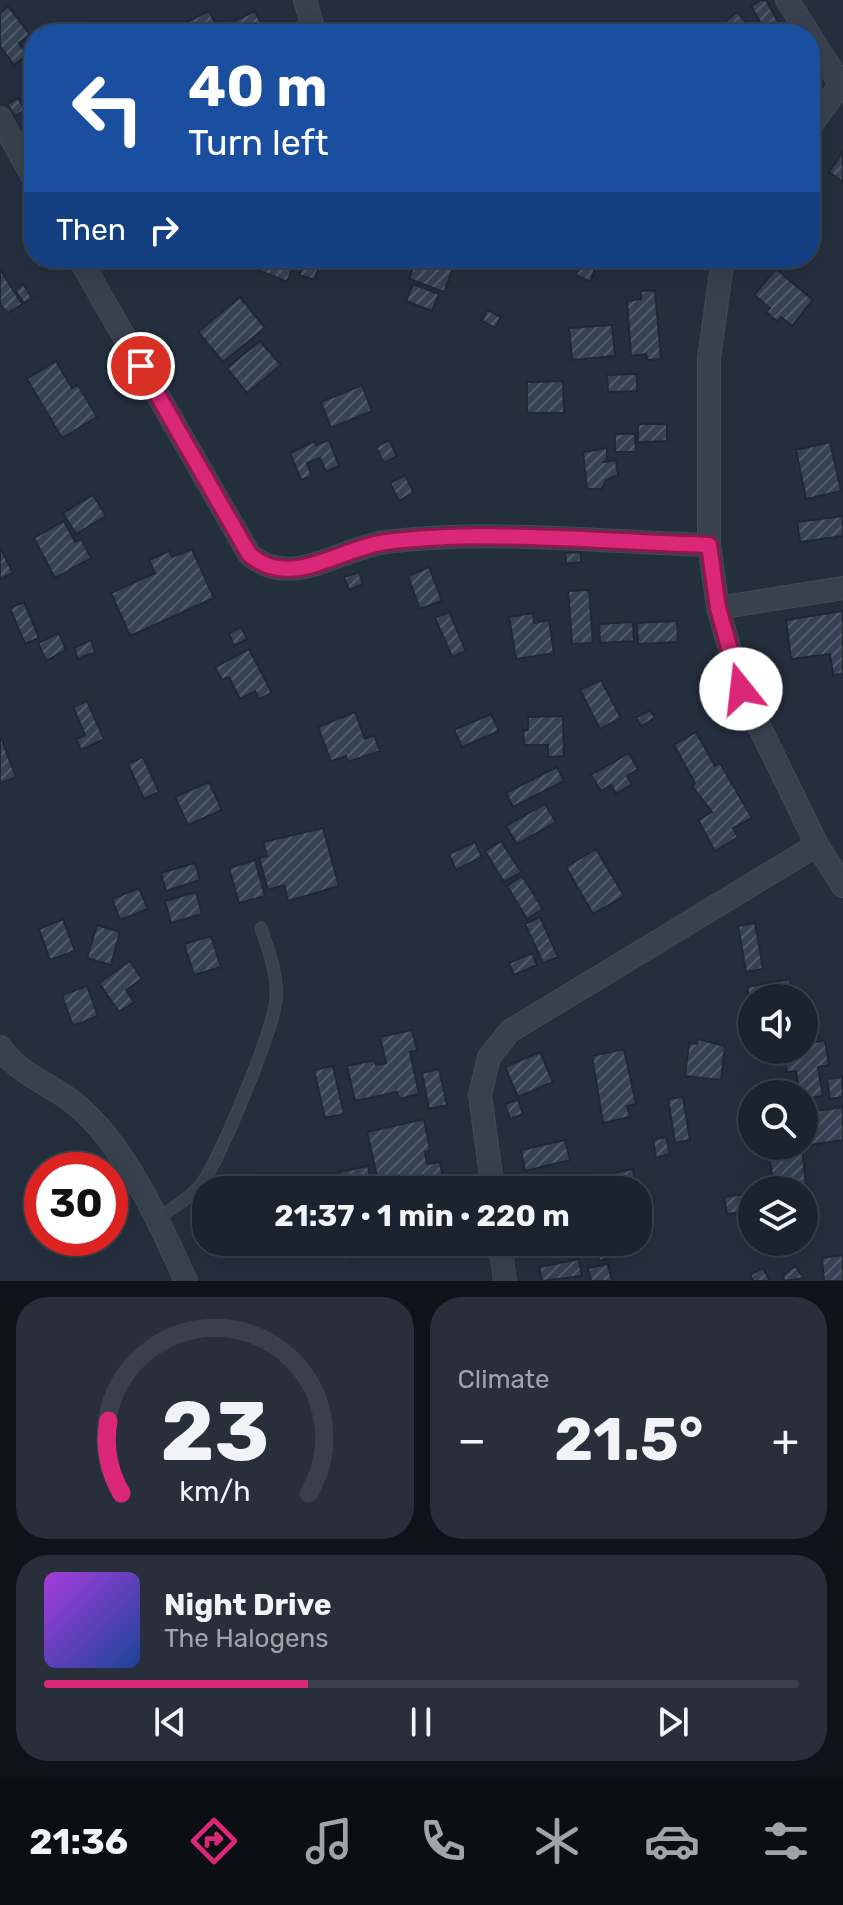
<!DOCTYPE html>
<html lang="en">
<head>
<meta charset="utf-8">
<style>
  :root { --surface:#1b232e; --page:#282f3a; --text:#f1f3f6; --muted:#a0a4aa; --line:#39404a; --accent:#db2777 }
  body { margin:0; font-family:Rubik,sans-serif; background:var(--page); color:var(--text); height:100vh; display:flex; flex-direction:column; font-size:30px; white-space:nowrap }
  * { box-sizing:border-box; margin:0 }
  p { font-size:26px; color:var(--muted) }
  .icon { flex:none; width:44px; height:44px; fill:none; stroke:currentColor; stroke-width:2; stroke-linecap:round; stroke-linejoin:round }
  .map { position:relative; height:1281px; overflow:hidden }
  .sheet { display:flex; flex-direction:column; gap:16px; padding:16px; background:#0f1319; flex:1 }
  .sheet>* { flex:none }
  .hud { position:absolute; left:24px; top:24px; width:796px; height:244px; border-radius:32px; box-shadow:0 8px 32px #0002,0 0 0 2px var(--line); background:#1a4fa0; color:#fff; overflow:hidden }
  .controls { position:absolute; left:738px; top:984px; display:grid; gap:16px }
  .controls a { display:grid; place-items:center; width:80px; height:80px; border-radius:50%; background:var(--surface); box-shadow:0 8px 32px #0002,0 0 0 2px var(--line); font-size:40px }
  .speed { position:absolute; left:24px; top:1152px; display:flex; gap:16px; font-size:40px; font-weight:700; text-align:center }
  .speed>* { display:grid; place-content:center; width:104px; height:104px; border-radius:50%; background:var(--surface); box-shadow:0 8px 32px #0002,0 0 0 2px var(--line); line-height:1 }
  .speed .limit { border:12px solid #d22; background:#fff; color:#111 }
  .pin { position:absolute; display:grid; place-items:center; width:68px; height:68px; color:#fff; margin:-34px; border:4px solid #fff; border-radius:50%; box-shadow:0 2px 8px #0007 }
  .me { position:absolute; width:88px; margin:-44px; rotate:344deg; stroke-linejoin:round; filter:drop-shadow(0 0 6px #0008) }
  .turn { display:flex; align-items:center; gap:28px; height:168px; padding:0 32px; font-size:36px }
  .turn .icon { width:104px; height:104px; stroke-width:2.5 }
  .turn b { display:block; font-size:56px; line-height:68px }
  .then { display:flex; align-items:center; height:76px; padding:0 32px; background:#0003; gap:16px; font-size:30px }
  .big { font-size:60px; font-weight:700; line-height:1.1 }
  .sheet .card { flex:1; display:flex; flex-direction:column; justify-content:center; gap:12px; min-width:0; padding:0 28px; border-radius:32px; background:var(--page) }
  .sheet .dial { align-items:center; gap:0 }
  .dial svg { height:208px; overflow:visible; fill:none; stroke:var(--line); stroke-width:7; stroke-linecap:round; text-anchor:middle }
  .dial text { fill:var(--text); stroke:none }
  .song { display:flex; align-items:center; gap:24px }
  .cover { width:96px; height:96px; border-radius:12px; background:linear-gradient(135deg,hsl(280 70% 55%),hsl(220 70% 35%)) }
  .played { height:8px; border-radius:4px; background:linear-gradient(90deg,var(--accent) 35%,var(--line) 35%) }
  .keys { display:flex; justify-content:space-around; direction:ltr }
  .heat { display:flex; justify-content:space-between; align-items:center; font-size:44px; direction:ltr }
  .sheet .tiles { flex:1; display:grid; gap:16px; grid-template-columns:1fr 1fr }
  .card:last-child { grid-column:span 2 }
  .trip { position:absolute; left:192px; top:1176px; width:460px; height:80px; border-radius:32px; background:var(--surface); box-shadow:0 8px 32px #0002,0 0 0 2px var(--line); font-weight:700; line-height:80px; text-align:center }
  .menu { display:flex; height:128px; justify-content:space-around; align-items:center; background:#0b0e12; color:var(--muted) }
  .menu .icon { width:56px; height:56px }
  .menu .current { color:var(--accent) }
  .menu b { font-size:36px; color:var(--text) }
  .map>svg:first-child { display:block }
</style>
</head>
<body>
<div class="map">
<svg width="843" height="1281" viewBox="0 0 843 1281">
  <defs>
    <pattern id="building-hatch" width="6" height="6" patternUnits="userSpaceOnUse" patternTransform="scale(2)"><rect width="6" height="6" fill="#364354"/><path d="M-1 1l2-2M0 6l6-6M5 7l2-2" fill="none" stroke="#515c6b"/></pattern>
  </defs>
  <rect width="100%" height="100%" fill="#242f3e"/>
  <!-- building -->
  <g fill="url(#building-hatch)" stroke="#1f2835" stroke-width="2">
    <polygon points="761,0 766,0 785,34 767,34 751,6"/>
    <polygon points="8,6 30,35 19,43 27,55 14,65 0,46 0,13"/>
    <polygon points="209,11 221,34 187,34 182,24"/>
    <polygon points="255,11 264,29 257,34 223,34 220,28"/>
    <polygon points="737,12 749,26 739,34 710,34"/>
    <polygon points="18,98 25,110 15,116 7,104"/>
    <polygon points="34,114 34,139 23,121"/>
    <polygon points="843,152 843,182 829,172"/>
    <polygon points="241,258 279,258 294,264 287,282 239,262"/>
    <polygon points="306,258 323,258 314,280 299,275"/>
    <polygon points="417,258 457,258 444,292 409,279"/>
    <polygon points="581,263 595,269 590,282 576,275"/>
    <polygon points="0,269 22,304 8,313 0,305"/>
    <polygon points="776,269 813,300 792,326 781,317 778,322 766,312 770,308 754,295"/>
    <polygon points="23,284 32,298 24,303 15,290"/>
    <polygon points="413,284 439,294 432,311 406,301"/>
    <polygon points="655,290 661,359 647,360 646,354 631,356 627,301 641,299 641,291"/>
    <polygon points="240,297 265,328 223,362 198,332"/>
    <polygon points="487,310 501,317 495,328 482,321"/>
    <polygon points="612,325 615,356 572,360 569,328"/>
    <polygon points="260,341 281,365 247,393 227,368"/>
    <polygon points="56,361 72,388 78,385 97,417 62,438 27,379"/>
    <polygon points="637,374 637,391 608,392 607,375"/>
    <polygon points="563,381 564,413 527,413 527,382"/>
    <polygon points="362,385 372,411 331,428 321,402"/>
    <polygon points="638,424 667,424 667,441 638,442"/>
    <polygon points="615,434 635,434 636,452 615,452"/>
    <polygon points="329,440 339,466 326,472 320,458 307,463 312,476 301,480 290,453 315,441 316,445"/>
    <polygon points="389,440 397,456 384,463 376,447"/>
    <polygon points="830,442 841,491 806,499 796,450"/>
    <polygon points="607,448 607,459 604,462 616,460 618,475 606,480 602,489 587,489 583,452"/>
    <polygon points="405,475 414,493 399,501 390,483"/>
    <polygon points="93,495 106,516 76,534 63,513"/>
    <polygon points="843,516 843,536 800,542 797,522"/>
    <polygon points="64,521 75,542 81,539 91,558 55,578 34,538"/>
    <polygon points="0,547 13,573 0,579"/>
    <polygon points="192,549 214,598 130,636 111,593 155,573 149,560 169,551 172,557"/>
    <polygon points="581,552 581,562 566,564 565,553"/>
    <polygon points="429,567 442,601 420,609 408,576"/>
    <polygon points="359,572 363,584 349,590 344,577"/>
    <polygon points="589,590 593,643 572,644 568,591"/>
    <polygon points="24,602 39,638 25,644 10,608"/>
    <polygon points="843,611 843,674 833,675 830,654 791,659 786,620"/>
    <polygon points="449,612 466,651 452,657 435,618"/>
    <polygon points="533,613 534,623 549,620 554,653 516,659 509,617"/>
    <polygon points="677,621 678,642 638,644 637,623"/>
    <polygon points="633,622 634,641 600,643 599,624"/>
    <polygon points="241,627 247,639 234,646 229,634"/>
    <polygon points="59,633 66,650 46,661 38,643"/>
    <polygon points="91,640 95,652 78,659 74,648"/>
    <polygon points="249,649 272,693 259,699 255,691 240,699 229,677 222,680 215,667"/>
    <polygon points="601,680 621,718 600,729 580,690"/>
    <polygon points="87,701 104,739 81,750 76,739 85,735 73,707"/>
    <polygon points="650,710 655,718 641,726 636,718"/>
    <polygon points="355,712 365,739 374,735 380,751 348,762 346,756 331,761 318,727"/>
    <polygon points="491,714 499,731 462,747 454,730"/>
    <polygon points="563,716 564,756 548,757 548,745 524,745 523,730 528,730 528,717"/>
    <polygon points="696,732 715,766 720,763 752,818 733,828 738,837 715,851 698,820 712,812 692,786 695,783 674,745"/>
    <polygon points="0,735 16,777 0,783"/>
    <polygon points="629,753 638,769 627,776 632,784 616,794 611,785 601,791 591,775"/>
    <polygon points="143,757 159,792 144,799 128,764"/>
    <polygon points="557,767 564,781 513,807 506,793"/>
    <polygon points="209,782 222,810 188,825 175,797"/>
    <polygon points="545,804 556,822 517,844 506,826"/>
    <polygon points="323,828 339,886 288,901 284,885 268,890 259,858 267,856 263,842"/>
    <polygon points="501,841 521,872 504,882 485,851"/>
    <polygon points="475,842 482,857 456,870 449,854"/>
    <polygon points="596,849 624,896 593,914 566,867"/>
    <polygon points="255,860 265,896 239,903 229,868"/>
    <polygon points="195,863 200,880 166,891 161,873"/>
    <polygon points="522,876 543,909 527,919 507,886"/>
    <polygon points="139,888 148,909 120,920 112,899"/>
    <polygon points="196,892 202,914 171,923 165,901"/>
    <polygon points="540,917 558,957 543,963 525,924"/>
    <polygon points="63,919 75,951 50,960 39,929"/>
    <polygon points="755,923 763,969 746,972 738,926"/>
    <polygon points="97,925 120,932 111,965 87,958"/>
    <polygon points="211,936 221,967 194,975 184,944"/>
    <polygon points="532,953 537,965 514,975 509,963"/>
    <polygon points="130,961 142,979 126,990 134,1002 119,1012 99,983"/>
    <polygon points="790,979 793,997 752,998 750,1004 747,987"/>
    <polygon points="87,986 98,1016 73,1026 62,995"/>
    <polygon points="814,1009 819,1037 804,1040 804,1011"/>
    <polygon points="412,1030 417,1050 410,1052 419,1094 399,1099 397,1092 355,1101 347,1066 374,1060 376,1065 386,1063 380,1037"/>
    <polygon points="698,1039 725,1046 721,1080 685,1076 689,1043 697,1044"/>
    <polygon points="825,1040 829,1065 818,1067 823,1096 804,1099 804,1094 791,1094 790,1086 798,1085 796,1071 787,1072 783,1050 804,1050 804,1044"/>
    <polygon points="624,1049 636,1104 627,1106 630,1117 603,1123 592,1056"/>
    <polygon points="540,1052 553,1082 518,1097 505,1067"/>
    <polygon points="333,1066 344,1114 325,1118 314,1070"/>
    <polygon points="439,1069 447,1105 429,1109 422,1073"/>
    <polygon points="842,1077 843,1097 830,1099 827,1079"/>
    <polygon points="683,1097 690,1140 675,1143 668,1099"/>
    <polygon points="518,1100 523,1114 510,1119 505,1104"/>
    <polygon points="843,1107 843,1140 804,1146 804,1113"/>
    <polygon points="424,1119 430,1150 425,1152 427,1164 440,1162 445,1189 423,1190 421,1183 380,1190 367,1132"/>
    <polygon points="666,1137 670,1154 656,1158 653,1140"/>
    <polygon points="565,1140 570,1160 525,1171 521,1150"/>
    <polygon points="768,1146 802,1146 808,1206 804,1207 804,1190 774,1190"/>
    <polygon points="368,1166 373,1190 343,1190 339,1172"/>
    <polygon points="633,1169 636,1190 616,1190 613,1173"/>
    <polygon points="752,1193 752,1211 727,1214 724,1197"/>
    <polygon points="348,1242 375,1242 377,1253 351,1259"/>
    <polygon points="610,1244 613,1257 599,1261 595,1247"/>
    <polygon points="843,1255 843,1281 824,1281 822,1258"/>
    <polygon points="579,1259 582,1276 542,1281 539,1267"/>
    <polygon points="608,1264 612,1281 591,1281 588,1268"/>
    <polygon points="795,1266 804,1278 785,1281 782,1276"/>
    <polygon points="763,1268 770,1281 753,1281 750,1275"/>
  </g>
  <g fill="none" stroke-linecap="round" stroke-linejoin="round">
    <!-- lane casing -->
    <g stroke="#414a57" stroke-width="13">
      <path id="lane" d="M 157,1220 C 170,1209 189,1199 200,1186 C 220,1160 273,1031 276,999 C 278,974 269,952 261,928"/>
    </g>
    <!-- street casing -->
    <g stroke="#414a57" stroke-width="24">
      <g id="street">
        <polyline points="305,0 315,34"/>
        <polyline points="787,0 809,34"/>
        <polyline points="810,36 841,85"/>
        <polyline points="0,118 34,179"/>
        <polyline points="810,126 843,82"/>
        <path d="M 79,258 L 249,554 C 291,591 339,548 386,542 C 490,529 604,542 709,545"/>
        <polyline points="723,258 709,358 709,545 718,608 741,689 817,845 843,886"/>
        <polyline points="718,608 843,588"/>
        <path d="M 0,1047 C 18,1074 50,1084 74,1103 C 124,1143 160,1223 186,1281"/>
        <polyline points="493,1190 480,1095 489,1057 510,1031 817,845"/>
        <polyline points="500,1242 505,1281"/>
      </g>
    </g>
    <!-- lane -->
    <use href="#lane" stroke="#38414e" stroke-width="11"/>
    <!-- street -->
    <use href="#street" stroke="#38414e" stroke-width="22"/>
  </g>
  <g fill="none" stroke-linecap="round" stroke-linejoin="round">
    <!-- route casing -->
    <g stroke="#8e194d" stroke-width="20">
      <path id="route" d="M 141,366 L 249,554 C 290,591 339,548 386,542 C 488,529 605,542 709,545 L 718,608 L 741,689"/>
    </g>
    <!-- route -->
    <use href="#route" stroke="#db2777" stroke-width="14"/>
  </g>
</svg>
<div class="controls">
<a><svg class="icon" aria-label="sound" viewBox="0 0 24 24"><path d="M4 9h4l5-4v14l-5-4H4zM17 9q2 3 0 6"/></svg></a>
<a><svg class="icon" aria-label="search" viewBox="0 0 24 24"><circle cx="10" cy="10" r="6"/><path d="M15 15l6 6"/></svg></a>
<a><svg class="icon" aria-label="layers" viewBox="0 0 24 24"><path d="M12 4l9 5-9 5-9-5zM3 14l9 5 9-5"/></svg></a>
</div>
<div class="speed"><div class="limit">30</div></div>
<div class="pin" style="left:141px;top:366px;background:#d93025"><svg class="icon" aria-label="arrive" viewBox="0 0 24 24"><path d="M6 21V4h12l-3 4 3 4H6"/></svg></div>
<svg class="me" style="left:741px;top:689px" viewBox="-20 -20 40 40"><circle r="19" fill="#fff"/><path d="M0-13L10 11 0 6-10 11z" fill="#db2777"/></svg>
<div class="trip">21:37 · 1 min · 220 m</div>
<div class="hud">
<div class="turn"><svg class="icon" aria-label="left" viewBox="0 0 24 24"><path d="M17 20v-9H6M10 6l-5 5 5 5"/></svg><div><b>40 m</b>Turn left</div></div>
<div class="then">Then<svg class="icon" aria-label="right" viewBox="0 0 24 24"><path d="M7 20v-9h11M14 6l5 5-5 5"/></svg></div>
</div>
</div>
<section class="sheet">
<div class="tiles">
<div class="card dial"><svg viewBox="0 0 100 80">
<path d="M14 69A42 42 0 1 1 86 69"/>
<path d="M14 69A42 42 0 0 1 9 41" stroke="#db2777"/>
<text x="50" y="56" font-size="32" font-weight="700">23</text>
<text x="50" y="72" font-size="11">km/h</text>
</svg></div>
<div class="card"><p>Climate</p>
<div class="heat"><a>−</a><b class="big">21.5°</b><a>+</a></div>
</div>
<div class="card">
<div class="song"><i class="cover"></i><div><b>Night Drive</b><p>The Halogens</p></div></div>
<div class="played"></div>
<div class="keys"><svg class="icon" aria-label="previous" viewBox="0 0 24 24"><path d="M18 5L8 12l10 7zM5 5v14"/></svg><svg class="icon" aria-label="pause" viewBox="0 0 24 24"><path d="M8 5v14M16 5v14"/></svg><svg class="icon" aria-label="next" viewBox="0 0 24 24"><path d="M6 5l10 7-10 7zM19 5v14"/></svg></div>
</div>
</div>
</section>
<nav class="menu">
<b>21:36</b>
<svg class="icon current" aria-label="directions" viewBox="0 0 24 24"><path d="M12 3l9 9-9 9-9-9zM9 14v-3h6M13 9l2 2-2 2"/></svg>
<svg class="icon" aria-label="music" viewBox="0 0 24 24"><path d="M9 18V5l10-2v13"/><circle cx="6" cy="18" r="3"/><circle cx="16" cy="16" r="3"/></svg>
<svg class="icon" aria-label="phone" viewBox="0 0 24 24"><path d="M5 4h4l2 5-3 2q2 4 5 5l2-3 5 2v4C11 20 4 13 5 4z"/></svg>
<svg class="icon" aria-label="climate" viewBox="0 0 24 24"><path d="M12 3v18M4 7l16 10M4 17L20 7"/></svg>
<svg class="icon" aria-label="car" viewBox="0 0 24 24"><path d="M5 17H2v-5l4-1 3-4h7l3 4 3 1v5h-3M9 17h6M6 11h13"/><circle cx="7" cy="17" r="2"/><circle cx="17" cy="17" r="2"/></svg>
<svg class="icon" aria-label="filters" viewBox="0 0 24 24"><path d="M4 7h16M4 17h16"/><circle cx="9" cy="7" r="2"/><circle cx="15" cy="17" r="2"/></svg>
</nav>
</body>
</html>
